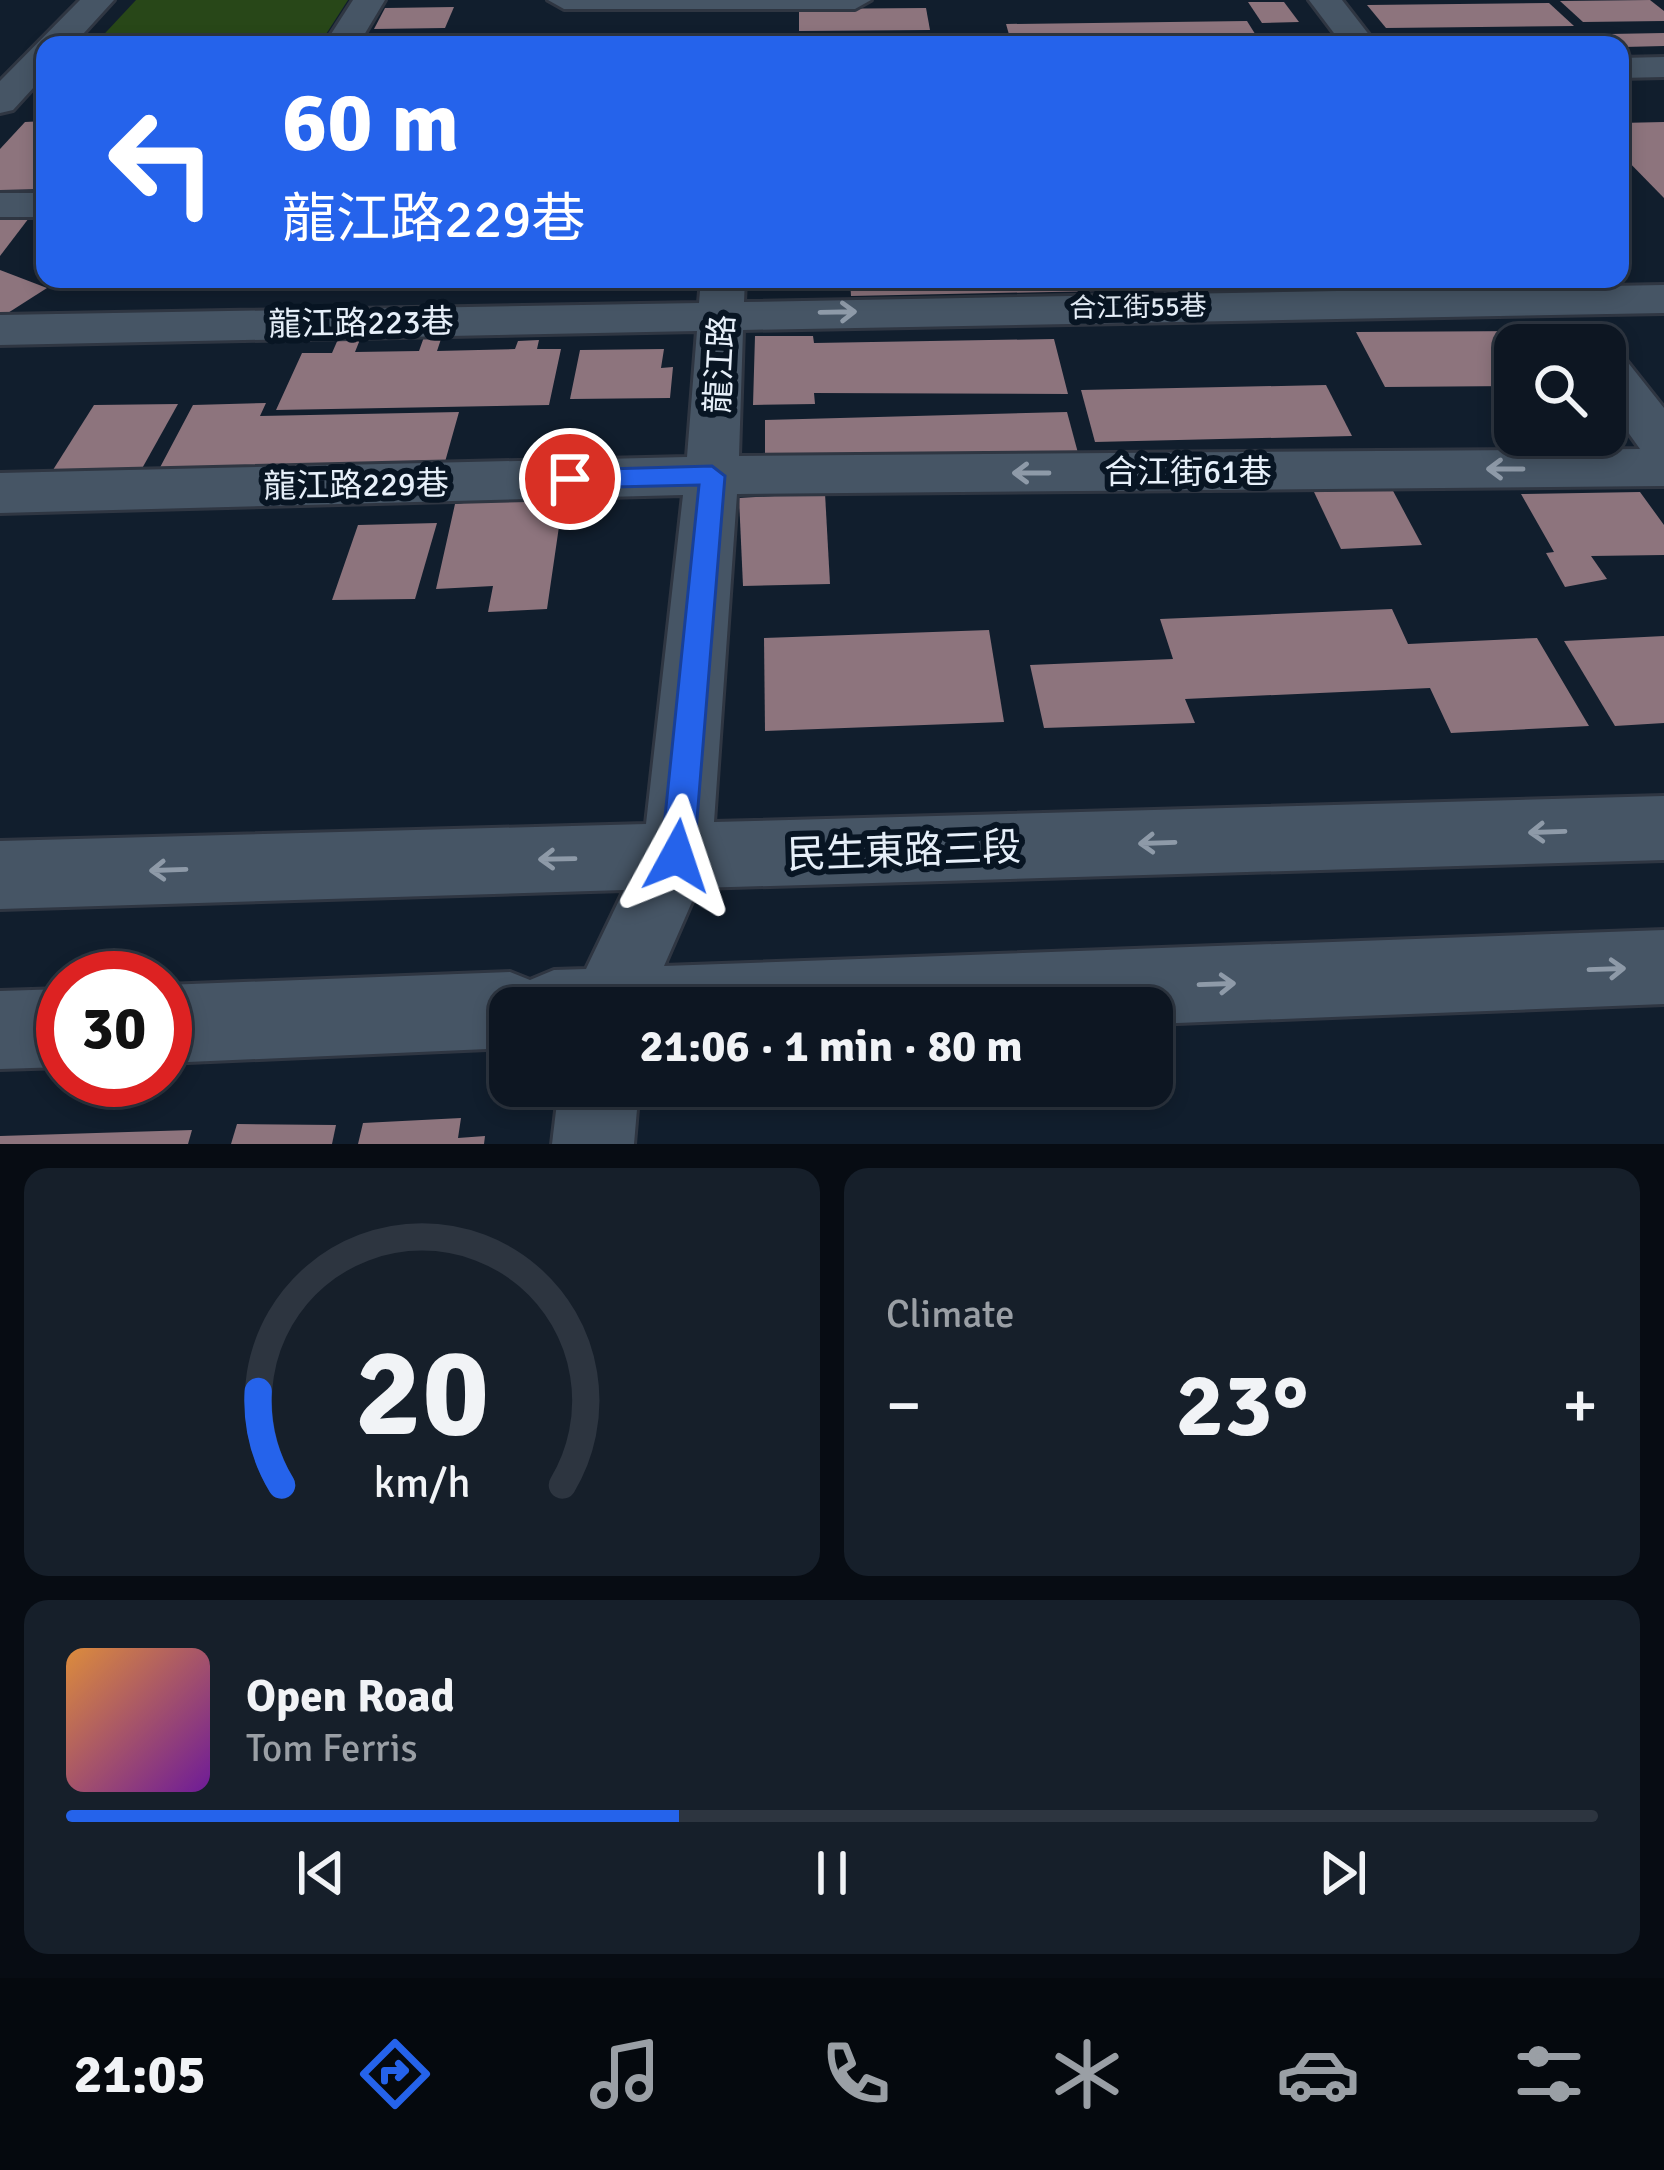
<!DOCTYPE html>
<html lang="en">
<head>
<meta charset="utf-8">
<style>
  :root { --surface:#0d1622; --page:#161f2a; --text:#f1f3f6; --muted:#9a9fa5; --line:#2d3540; --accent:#2563eb }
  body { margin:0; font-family:Signika,"Noto Sans TC",sans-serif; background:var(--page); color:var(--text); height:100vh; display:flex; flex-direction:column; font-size:45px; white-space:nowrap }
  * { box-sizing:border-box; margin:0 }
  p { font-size:39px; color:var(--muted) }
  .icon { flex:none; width:66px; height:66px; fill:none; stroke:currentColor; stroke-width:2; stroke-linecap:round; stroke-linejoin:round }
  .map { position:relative; height:1144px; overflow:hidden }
  .sheet { display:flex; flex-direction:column; gap:24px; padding:24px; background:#070c13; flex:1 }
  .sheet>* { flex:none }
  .banner { position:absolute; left:36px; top:36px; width:1593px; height:252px; border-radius:24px; box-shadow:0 6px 18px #0003,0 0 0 3px var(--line); background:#2563eb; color:#fff; overflow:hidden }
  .fabs { position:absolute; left:1494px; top:324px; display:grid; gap:24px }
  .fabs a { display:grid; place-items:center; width:132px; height:132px; border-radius:24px; background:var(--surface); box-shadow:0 6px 18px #0003,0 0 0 3px var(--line); font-size:60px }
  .speed { position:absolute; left:36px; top:951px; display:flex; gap:24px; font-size:60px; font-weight:700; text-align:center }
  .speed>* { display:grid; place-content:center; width:156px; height:156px; border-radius:50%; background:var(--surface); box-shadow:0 6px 18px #0003,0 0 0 3px var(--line); line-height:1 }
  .speed .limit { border:18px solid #d22; background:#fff; color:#111 }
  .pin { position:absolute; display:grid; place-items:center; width:102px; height:102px; color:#fff; margin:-51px; border:6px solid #fff; border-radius:50%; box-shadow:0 3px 12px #0007 }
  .me { position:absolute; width:132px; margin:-66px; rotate:5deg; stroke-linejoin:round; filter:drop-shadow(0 0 9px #0008) }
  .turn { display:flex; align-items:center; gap:42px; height:252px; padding:0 48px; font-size:54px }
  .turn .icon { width:156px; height:156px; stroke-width:2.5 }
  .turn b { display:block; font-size:84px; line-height:102px }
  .big { font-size:90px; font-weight:700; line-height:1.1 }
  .sheet .card { flex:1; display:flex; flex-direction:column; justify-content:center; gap:18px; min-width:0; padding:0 42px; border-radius:24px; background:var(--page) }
  .sheet .dial { align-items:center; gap:0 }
  .dial svg { height:312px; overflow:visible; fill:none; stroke:var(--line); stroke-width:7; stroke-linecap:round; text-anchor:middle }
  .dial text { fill:var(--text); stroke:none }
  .song { display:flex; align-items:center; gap:36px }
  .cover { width:144px; height:144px; border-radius:18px; background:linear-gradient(135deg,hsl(30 70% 55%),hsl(280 70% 35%)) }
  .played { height:12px; border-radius:6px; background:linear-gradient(90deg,var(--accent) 40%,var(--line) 40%) }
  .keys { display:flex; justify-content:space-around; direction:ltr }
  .heat { display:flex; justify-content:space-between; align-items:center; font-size:66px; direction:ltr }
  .sheet .tiles { flex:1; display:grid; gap:24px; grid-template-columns:1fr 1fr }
  .card:last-child { grid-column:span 2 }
  .trip { position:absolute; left:489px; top:987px; width:684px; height:120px; border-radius:24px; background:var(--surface); box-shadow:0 6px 18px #0003,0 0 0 3px var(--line); font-weight:700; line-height:120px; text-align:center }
  .tab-bar { display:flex; height:192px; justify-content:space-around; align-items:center; background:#05090e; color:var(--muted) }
  .tab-bar .icon { width:84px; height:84px }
  .tab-bar .current { color:var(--accent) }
  .tab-bar b { font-size:54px; color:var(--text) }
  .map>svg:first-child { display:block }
</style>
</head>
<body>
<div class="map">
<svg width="1664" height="1144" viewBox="0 0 1664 1144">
  <rect width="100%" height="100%" fill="#111e2d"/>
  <!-- built -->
  <polygon fill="#172a3d" points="756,279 1479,279 1483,284 756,289"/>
  <!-- green -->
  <polygon fill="#284718" points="136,0 348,0 319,45 94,45"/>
  <!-- building -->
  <g fill="#8d747d">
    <polygon points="1650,0 1664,11 1664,21 1583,22 1560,1"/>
    <polygon points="1248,2 1284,2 1299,22 1262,23"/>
    <polygon points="1549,3 1574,26 1386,28 1367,5"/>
    <polygon points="454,7 445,28 374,29 385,8"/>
    <polygon points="926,8 930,30 799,31 799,9"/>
    <polygon points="1247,21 1262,45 1012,45 1006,24"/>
    <polygon points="1664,33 1664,46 1624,47 1609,34"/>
    <polygon points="45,121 45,189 0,190 0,149 25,122"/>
    <polygon points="1664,122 1664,198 1620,153 1620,123"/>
    <polygon points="32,214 0,256 0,215"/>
    <polygon points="0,270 47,288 0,318"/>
    <polygon points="850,279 1191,279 1196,289 851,296"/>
    <polygon points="1528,331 1538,345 1515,345 1515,386 1385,387 1356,332"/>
    <polygon points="442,336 437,351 515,349 518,341 539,340 537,349 561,349 549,405 276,410 302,353 332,353 339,337 361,337 355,352 419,351 424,337"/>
    <polygon points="755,336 813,336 814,343 1054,339 1068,394 814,393 815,404 753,405"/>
    <polygon points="664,349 661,368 673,367 670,398 570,399 580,350"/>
    <polygon points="1326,385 1352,436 1095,442 1081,390"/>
    <polygon points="266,403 260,416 459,412 443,469 156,475 193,405"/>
    <polygon points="178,404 130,490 39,492 94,405"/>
    <polygon points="1067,412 1078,453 765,461 765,420"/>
    <polygon points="1392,489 1422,545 1341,549 1314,492"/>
    <polygon points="1640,492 1664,525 1664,555 1591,556 1607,579 1565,587 1546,553 1554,552 1521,494"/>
    <polygon points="825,493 830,584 743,586 739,498"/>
    <polygon points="525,496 524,501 563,499 547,609 488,612 493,586 436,589 455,504"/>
    <polygon points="437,523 415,599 332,600 358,525"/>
    <polygon points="1392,609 1408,644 1537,638 1589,726 1451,733 1430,688 1185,699 1195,723 1044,728 1030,665 1173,659 1160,619"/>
    <polygon points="989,630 1004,722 765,731 764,638"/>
    <polygon points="1664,636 1664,723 1615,726 1564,641"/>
    <polygon points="461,1118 458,1138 485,1136 484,1144 358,1144 363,1123"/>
    <polygon points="237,1124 336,1125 332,1144 231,1144"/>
    <polygon points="192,1130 188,1144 0,1144 0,1136"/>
  </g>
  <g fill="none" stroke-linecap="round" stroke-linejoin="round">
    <!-- minor casing -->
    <g stroke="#2f3642" stroke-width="6">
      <g id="minor">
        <polygon points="80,0 114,0 73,45 45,45 45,75 13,110 0,113 0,81"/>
        <polygon points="353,0 385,0 358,45 324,45"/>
        <polygon points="548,0 871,0 855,9 564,9"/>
        <polygon points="1309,0 1342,0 1377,45 1343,45"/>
        <polygon points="1664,57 1664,77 1620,78 1620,58"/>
        <rect x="0" y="193" width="45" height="24"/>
        <polygon points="701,279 745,279 744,302 1664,285 1664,313 743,330 739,456 1640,449 1605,400 1605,350 1622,355 1664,408 1664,486 737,494 714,822 1664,796 1664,860 698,888 664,966 1664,930 1664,1004 1152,1024 1152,1008 510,1008 510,1048 165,1063 165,985 510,972 530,980 554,970 586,969 624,890 0,909 0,841 646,824 683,495 0,513 0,473 687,457 697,331 0,345 0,315 699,303"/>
        <polygon points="63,989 63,1067 0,1069 0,991"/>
        <polygon points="559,1086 639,1086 634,1144 552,1144"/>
      </g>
    </g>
    <!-- minor -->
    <use href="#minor" fill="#465565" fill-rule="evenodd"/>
  </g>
  <!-- one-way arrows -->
  <defs><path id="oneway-shaft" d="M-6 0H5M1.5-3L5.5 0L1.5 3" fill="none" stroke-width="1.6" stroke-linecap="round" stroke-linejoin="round" transform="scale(3)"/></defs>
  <g stroke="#8e9aa8">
    <use href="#oneway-shaft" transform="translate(838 312) rotate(-1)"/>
    <use href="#oneway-shaft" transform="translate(1505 469) rotate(180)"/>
    <use href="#oneway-shaft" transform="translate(1031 473) rotate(180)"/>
    <use href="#oneway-shaft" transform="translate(1547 832) rotate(178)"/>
    <use href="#oneway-shaft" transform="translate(1157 843) rotate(178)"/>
    <use href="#oneway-shaft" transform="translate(557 859) rotate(179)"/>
    <use href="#oneway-shaft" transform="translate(168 870) rotate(178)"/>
    <use href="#oneway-shaft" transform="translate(1607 969) rotate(-2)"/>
    <use href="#oneway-shaft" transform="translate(1217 984) rotate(-2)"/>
  </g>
  <!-- route -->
  <polygon fill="#2563eb" stroke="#184099" stroke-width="3" points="712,466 725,476 694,856 689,867 677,872 666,867 661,856 699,485 570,488 557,479 570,470"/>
  <g text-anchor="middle" stroke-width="12" stroke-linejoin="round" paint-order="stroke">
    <!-- far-street labels -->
    <g font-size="27" fill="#e6eff9" stroke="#081523">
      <text transform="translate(1138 307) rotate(-1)" y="9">合江街55巷</text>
    </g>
    <!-- street labels -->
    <g font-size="33" fill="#e6eff9" stroke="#081523">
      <text transform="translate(361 322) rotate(-1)" y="12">龍江路223巷</text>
      <text transform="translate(719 364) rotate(-87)" y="12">龍江路</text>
      <text x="1188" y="483">合江街61巷</text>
      <text transform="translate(356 484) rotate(-1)" y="12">龍江路229巷</text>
    </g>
    <!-- near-street labels -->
    <g font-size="39" fill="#e6eff9" stroke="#081523">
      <text transform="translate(904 850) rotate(-2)" y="14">民生東路三段</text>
    </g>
  </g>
</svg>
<div class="fabs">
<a><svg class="icon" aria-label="search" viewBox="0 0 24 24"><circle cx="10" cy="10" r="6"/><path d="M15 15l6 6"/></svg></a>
</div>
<div class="speed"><div class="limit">30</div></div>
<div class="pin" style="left:570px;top:479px;background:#d93025"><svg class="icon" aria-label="arrive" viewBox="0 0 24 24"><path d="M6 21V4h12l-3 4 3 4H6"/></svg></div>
<svg class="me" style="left:677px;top:856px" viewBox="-20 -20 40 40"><path d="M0-17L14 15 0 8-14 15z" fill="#2563eb" stroke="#fff" stroke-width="4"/></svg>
<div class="trip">21:06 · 1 min · 80 m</div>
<div class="banner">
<div class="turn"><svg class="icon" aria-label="left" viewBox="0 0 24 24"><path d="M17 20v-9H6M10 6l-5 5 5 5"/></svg><div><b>60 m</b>龍江路229巷</div></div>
</div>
</div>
<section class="sheet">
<div class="tiles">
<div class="card dial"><svg viewBox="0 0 100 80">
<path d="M14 69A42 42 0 1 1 86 69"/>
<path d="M14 69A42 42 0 0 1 8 45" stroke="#2563eb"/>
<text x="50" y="56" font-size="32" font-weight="700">20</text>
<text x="50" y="72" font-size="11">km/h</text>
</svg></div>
<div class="card"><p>Climate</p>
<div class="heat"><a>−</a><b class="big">23°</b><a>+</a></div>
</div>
<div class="card">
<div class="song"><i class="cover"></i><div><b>Open Road</b><p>Tom Ferris</p></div></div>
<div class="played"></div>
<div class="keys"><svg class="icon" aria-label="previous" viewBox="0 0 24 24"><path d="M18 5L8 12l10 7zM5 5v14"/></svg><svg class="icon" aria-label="pause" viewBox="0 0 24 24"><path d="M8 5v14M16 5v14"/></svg><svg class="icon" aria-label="next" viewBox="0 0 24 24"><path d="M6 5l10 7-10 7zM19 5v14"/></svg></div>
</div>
</div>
</section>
<nav class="tab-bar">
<b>21:05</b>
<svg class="icon current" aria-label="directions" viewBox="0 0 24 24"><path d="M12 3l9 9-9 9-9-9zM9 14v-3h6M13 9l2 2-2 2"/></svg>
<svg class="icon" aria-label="music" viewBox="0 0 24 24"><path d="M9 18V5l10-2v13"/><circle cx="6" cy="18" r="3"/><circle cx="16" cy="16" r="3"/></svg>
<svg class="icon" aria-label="phone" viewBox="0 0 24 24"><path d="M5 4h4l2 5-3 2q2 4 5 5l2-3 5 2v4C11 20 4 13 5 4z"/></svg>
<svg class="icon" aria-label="climate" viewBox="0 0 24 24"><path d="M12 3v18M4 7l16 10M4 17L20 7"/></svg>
<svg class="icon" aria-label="car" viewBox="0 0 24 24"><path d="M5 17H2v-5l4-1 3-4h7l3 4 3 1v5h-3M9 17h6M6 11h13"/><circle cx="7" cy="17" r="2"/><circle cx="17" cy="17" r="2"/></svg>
<svg class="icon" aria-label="filters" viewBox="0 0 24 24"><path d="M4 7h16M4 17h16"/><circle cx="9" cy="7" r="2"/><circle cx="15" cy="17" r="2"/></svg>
</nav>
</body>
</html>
